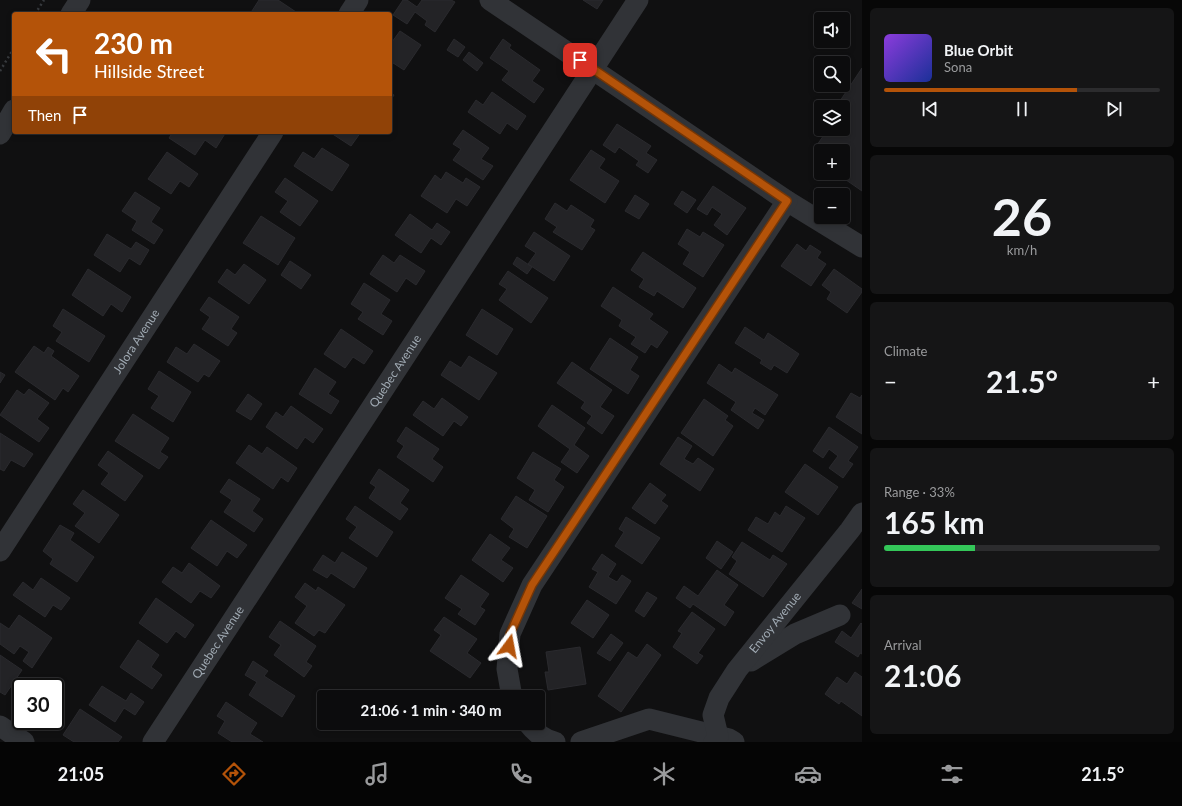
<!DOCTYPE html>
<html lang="en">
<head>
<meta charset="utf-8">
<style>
  :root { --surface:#0c0c0d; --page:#151516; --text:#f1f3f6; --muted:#9a9b9d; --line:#2c2c2e; --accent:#b45309 }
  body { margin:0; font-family:Lato,sans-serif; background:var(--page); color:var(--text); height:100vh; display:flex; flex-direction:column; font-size:15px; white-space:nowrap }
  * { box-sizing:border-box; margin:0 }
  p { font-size:13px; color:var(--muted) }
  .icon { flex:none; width:22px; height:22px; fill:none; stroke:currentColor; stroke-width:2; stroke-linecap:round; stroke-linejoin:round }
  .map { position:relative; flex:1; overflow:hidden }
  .side { display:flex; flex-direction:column; gap:8px; padding:8px; background:#070707; width:320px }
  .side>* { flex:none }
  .hud { position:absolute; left:12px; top:12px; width:380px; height:122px; border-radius:4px; box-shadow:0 2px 6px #0003,0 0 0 1px var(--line); background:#b45309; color:#fff; overflow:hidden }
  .buttons { position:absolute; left:814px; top:12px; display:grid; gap:8px }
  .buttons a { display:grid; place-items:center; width:36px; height:36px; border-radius:4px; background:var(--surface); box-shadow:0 2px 6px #0003,0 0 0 1px var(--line); font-size:20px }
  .speed { position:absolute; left:12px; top:678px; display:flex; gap:8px; font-size:20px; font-weight:700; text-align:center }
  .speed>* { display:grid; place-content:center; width:52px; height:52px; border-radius:50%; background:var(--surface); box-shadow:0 2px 6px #0003,0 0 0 1px var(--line); line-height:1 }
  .speed .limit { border:2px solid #111; border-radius:6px; background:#fff; color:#111 }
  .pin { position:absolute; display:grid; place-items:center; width:34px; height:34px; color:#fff; margin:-17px; border-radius:8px; box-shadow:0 2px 6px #0006 }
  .me { position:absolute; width:44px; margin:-22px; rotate:13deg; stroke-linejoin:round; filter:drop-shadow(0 0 3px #0008) }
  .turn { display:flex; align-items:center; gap:14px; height:84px; padding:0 16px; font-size:18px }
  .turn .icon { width:52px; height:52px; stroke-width:2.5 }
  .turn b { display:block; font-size:28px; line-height:34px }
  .then { display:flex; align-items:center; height:38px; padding:0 16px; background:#0003; gap:8px; font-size:15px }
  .big { font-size:30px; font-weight:700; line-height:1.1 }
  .side .widget { flex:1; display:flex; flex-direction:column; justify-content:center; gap:6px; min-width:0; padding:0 14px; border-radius:6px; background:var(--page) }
  .side .dial { align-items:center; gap:0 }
  .dial b { font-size:52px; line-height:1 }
  .song { display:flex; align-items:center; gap:12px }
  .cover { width:48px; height:48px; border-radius:6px; background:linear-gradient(135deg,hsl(270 70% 55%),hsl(230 70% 35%)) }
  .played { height:4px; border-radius:2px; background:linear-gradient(90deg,var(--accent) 70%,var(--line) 70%) }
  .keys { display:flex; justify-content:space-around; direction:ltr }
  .heat { display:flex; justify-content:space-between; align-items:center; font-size:22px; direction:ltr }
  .charge { height:6px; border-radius:3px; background:linear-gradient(90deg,#34c759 33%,var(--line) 0) }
  .trip { position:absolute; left:317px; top:690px; width:228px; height:40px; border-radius:4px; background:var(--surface); box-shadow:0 2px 6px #0003,0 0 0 1px var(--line); font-weight:700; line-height:40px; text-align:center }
  .tabs { display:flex; height:64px; justify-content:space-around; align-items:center; background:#050505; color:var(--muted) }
  .tabs .icon { width:28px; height:28px }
  .tabs .on { color:var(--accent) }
  .tabs b { font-size:18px; color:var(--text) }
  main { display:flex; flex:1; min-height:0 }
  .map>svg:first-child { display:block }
</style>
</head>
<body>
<main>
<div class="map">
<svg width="862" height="742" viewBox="0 0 862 742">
  <rect width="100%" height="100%" fill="#101011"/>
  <!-- building -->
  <g fill="#232326" stroke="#2a2a2e">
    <polygon points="259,0 278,0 299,14 250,14"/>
    <polygon points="403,0 407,0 417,7 422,0 451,0 455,2 435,32 425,25 427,21 415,12 407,24 393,15"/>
    <polygon points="583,0 603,0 597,9"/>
    <polygon points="400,31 421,45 404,70 390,61 390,41 392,42"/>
    <polygon points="454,39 465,47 458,57 447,50"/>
    <polygon points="503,39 511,45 509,48 540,70 532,81 544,89 534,103 502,80 509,71 490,58"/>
    <polygon points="469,52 483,63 477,71 463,60"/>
    <polygon points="862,68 862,191 836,173 843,173 843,151 826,151 817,145 828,129 843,129 843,107 836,107"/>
    <polygon points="492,92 526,116 517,130 507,123 500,134 468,112 476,100 483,105"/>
    <polygon points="390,93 394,95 390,101"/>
    <polygon points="617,124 651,146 646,153 657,160 648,173 636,165 639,161 619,147 615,153 603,145"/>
    <polygon points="463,130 489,148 481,159 493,166 483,180 453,160 461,149 453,144"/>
    <polygon points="173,132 226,132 216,148 205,140 195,155 169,138"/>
    <polygon points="332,132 361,132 351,146 331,133"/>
    <polygon points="322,148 349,165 332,191 294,166 303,152 314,159"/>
    <polygon points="591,150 605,159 599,168 619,181 605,203 570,180"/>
    <polygon points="167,152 198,174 189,187 180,181 171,194 148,179"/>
    <polygon points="446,172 463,183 466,178 480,187 467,206 456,199 447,213 421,196 435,175 441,180"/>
    <polygon points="285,178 318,201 300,226 280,212 288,201 275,192"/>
    <polygon points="713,186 746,208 727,235 714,225 722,214 712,207 707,215 697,209"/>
    <polygon points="682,191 696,200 687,213 674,204"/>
    <polygon points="135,192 160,208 151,222 163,230 154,244 132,230 137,221 122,211"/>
    <polygon points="635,195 649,204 639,219 625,211"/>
    <polygon points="555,203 567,211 571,205 594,220 590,227 595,230 582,250 553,232 557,227 545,219"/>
    <polygon points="410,214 432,230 437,223 450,232 441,245 431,238 421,253 395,235"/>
    <polygon points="261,216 295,238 278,265 243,243"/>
    <polygon points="687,229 700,237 703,232 724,245 703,277 683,264 690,252 678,244"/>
    <polygon points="534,232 570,256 554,281 528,264 536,253 525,246"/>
    <polygon points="107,234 131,249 136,242 149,250 140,265 129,258 120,272 94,255"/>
    <polygon points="797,244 806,251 810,245 821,252 817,258 826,264 811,286 781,266"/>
    <polygon points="643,252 696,288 683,308 657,291 654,296 639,287 644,279 631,270"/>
    <polygon points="383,255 394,263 400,255 425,271 416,285 406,278 397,292 370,274"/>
    <polygon points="517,257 532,267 527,274 513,264"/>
    <polygon points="290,261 311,275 301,289 281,275"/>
    <polygon points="244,264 266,280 249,304 218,282 227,269 235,275"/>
    <polygon points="88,269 131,297 122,312 111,304 103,316 72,295"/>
    <polygon points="834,269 862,289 862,292 847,313 827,299 831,292 822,285"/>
    <polygon points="508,271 548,298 531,323 499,300 507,289 499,284"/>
    <polygon points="364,283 390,300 381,314 392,321 383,335 358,319 363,312 351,304"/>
    <polygon points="613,287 653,314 649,319 668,332 657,348 651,344 645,353 631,344 636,337 619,326 622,320 601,306"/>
    <polygon points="209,297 239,317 231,329 237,333 228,346 202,329 210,317 200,310"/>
    <polygon points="63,309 105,336 89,362 56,341 62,332 53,326"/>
    <polygon points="482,309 513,329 497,355 466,335"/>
    <polygon points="745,327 764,340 768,333 799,354 787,373 774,365 771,370 760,363 762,360 735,343"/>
    <polygon points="341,329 373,351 364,364 353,357 345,368 324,354"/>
    <polygon points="610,338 638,357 630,370 639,376 628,394 590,369"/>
    <polygon points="194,344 220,361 209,377 204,374 198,382 167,362 176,347 187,354"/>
    <polygon points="34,346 44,353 48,347 54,351 51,356 79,376 68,392 63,388 55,400 15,372"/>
    <polygon points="469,356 497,373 479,400 441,375 450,361 461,368"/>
    <polygon points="572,362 612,390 600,407 614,416 602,434 587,423 592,416 581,408 585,402 557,383"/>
    <polygon points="719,364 732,373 735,368 778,395 765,415 755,408 752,413 764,420 758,429 731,410 736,402 707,383"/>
    <polygon points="315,368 336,382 328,394 339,401 331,414 299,394"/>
    <polygon points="159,371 191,392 173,422 151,408 159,396 148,389"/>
    <polygon points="0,372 5,375 0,383"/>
    <polygon points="29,389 49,403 37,419 49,428 39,442 0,415 17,390 24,395"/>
    <polygon points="851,393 860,398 862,395 862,434 836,417"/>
    <polygon points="248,394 262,404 251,420 236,411"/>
    <polygon points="442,398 468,417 461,426 454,421 443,436 413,415 423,401 434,409"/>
    <polygon points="704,399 728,416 725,420 733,426 713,456 681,433"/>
    <polygon points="552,405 585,428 574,445 589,456 577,473 561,462 570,449 538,426"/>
    <polygon points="291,406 323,429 313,443 305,437 297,449 266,427 276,412 283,417"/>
    <polygon points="133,414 169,438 160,452 168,457 159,469 115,441"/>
    <polygon points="406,427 439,449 432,459 443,467 433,482 397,457 404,446 397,441"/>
    <polygon points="829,427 858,447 848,461 853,464 843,478 829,468 838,456 829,449 823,458 813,451"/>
    <polygon points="0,433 33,454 24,467 11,460 4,471 0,469"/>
    <polygon points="678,437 692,446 684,459 693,464 698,458 714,469 700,491 660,464"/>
    <polygon points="249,445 262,454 267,447 297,468 288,482 281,477 273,489 236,463"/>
    <polygon points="108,451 143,476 125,501 101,484 109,473 98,465"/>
    <polygon points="533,452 561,469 554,480 564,487 548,512 529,500 535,490 517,478"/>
    <polygon points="805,464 838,487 818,515 785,492"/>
    <polygon points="379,469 409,490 400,503 408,509 400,520 369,498 376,487 370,483"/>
    <polygon points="229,479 260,499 252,511 263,519 254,532 224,512 232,500 220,492"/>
    <polygon points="650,483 666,495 661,501 668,506 655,524 632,508"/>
    <polygon points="83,490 119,515 99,543 75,526 85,513 73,504"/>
    <polygon points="516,496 547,516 527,548 509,537 514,529 501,519"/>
    <polygon points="355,506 393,532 377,557 349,538 357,527 346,519"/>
    <polygon points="786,506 805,518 782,552 748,530 756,517 768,524 775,512 780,516"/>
    <polygon points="626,517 660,538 642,564 615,546 624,532 619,529"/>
    <polygon points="211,520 247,545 237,558 227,551 217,566 191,548"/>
    <polygon points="60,525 74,533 70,540 94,557 77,582 50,564 53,559 43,551"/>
    <polygon points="490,534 510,548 501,560 513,568 503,582 472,560"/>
    <polygon points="717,541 733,552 721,569 706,558"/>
    <polygon points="742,542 770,560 773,555 787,564 763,597 729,574 737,561 732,557"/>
    <polygon points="342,552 367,568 354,588 331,573 327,578 313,570 323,555 335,563"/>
    <polygon points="602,554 616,564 608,577 617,582 622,575 631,581 616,604 589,587 598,572 592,569"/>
    <polygon points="189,563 220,586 211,598 200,591 191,603 162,582 173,567 182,573"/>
    <polygon points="717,570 738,585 724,605 734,612 725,626 693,604 690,608 676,598 684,586 698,596"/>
    <polygon points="461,575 489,594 480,607 485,610 475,625 458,614 462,609 445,598"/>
    <polygon points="41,578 70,598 61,610 53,605 45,617 13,595 23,582 33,590"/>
    <polygon points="305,583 316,591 318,587 345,605 325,633 319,630 314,636 295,623 307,606 295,597"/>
    <polygon points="862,589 862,609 852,603"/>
    <polygon points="647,592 657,598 644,617 635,611"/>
    <polygon points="156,598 194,625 185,638 176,631 167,643 139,623"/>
    <polygon points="587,600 609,615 593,638 571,623"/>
    <polygon points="692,612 715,629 698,653 703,656 697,664 673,647 682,633 678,631"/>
    <polygon points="19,615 52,638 32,668 23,661 29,652 20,646 14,654 0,644 0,623 9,629"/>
    <polygon points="444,617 477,639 467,653 481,663 470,678 430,651 441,635 434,630"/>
    <polygon points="280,621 316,646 306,662 312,666 304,677 274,655 281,645 269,637"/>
    <polygon points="861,623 862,624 862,654 860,653 858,657 835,642 842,631 851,638"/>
    <polygon points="611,634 623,643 610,661 597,653"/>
    <polygon points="138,640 159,655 151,667 162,675 152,689 120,667"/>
    <polygon points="647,644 661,655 621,712 598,696 628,652 637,658"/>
    <polygon points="580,647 586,684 548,690 545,672 549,672 546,652"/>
    <polygon points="0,655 22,670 5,695 0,692"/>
    <polygon points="253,661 268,671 264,676 295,696 282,717 249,695 257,682 245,675"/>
    <polygon points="855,672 862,677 862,716 841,701 839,704 825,694 837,677 847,684"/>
    <polygon points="102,686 126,701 131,693 144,702 135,715 124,708 115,722 89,705"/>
    <polygon points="226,702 257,723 250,734 263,742 232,742 218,733 225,721 217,716"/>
    <polygon points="80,709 122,737 118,742 74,742 63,735"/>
  </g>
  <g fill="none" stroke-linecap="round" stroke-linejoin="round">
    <!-- path -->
    <g stroke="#373a3e" stroke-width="2.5" stroke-dasharray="2 3" stroke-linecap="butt">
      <polyline points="35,14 44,0"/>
      <polyline points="0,71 14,48"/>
    </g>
    <!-- minor -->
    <g stroke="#313337" stroke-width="21">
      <polyline points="490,0 787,201 862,247"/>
      <polyline points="71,14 80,0"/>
      <polyline points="349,14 358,0"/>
      <polyline points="0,134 14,110"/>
      <path id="s1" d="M 0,551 L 273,132"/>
      <polyline points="751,661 795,634 840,615"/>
      <polyline points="512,697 507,669 510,634 532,585 787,201"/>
      <path d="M 528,723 C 535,732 544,740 555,742"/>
      <polyline points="0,726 24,742"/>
      <path id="s2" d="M 153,742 L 638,0"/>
      <polyline points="581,742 649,719 729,739 734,742"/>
      <path id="s3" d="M 714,742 L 718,736 L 713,715 L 719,698 L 737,670 L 850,530 L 862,513"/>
    </g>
  </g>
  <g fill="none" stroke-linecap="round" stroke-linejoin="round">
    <!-- route casing -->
    <g stroke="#753606" stroke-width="10">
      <polyline id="route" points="509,646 510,634 532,585 787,201 580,60"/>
    </g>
    <!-- route -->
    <use href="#route" stroke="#b45309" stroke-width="7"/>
  </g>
  <g text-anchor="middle" stroke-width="4" stroke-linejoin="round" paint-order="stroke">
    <!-- street labels -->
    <g font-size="12" fill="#a0aab3" stroke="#0b0b0c">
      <text dy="4" stroke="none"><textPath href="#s1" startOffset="250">Jolora Avenue</textPath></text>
      <text dy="4" stroke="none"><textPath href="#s2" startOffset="443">Quebec Avenue</textPath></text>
      <text dy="4" stroke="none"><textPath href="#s3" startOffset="141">Envoy Avenue</textPath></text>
      <text dy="4" stroke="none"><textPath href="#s2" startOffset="119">Quebec Avenue</textPath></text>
    </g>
  </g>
</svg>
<div class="buttons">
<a><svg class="icon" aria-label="sound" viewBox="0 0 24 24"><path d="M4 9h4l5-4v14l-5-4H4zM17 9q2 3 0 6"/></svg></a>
<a><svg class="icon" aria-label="search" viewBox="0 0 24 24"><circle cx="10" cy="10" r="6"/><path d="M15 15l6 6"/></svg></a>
<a><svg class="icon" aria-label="layers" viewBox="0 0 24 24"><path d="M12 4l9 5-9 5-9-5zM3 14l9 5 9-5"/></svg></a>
<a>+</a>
<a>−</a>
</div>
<div class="speed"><div class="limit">30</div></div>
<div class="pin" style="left:580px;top:60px;background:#d93025"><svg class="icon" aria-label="arrive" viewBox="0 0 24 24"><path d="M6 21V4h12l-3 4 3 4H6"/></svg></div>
<svg class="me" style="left:509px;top:646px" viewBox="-20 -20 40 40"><path d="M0-17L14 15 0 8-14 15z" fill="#b45309" stroke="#fff" stroke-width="4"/></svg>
<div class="trip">21:06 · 1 min · 340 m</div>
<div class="hud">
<div class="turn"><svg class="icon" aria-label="left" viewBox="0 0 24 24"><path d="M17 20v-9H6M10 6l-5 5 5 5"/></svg><div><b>230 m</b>Hillside Street</div></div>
<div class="then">Then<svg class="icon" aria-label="arrive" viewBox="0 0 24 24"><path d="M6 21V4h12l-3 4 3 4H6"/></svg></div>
</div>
</div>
<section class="side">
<div class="widget">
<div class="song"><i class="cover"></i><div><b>Blue Orbit</b><p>Sona</p></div></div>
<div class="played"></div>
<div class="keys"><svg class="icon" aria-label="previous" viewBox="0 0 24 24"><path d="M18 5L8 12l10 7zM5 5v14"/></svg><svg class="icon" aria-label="pause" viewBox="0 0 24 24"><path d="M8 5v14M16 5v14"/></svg><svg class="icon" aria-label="next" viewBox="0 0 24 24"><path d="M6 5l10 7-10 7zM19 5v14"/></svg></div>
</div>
<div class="widget dial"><b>26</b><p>km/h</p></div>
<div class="widget"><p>Climate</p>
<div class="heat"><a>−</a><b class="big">21.5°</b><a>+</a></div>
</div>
<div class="widget"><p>Range · 33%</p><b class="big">165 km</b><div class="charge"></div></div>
<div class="widget"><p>Arrival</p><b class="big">21:06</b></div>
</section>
</main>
<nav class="tabs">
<b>21:05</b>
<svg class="icon on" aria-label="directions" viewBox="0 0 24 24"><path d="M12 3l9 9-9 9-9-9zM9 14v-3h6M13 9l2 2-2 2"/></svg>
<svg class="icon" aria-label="music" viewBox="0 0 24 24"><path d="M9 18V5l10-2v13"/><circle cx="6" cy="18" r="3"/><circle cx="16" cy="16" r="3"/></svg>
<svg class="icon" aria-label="phone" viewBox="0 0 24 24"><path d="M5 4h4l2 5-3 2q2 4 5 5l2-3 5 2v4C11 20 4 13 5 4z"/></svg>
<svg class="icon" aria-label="climate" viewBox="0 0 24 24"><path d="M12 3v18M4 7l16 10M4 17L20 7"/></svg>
<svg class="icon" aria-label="car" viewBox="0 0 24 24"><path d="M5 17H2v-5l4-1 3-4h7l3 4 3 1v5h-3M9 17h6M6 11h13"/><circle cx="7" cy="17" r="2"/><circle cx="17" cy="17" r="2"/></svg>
<svg class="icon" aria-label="filters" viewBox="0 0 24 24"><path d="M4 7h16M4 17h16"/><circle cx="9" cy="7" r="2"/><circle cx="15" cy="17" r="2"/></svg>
<b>21.5°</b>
</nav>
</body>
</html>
